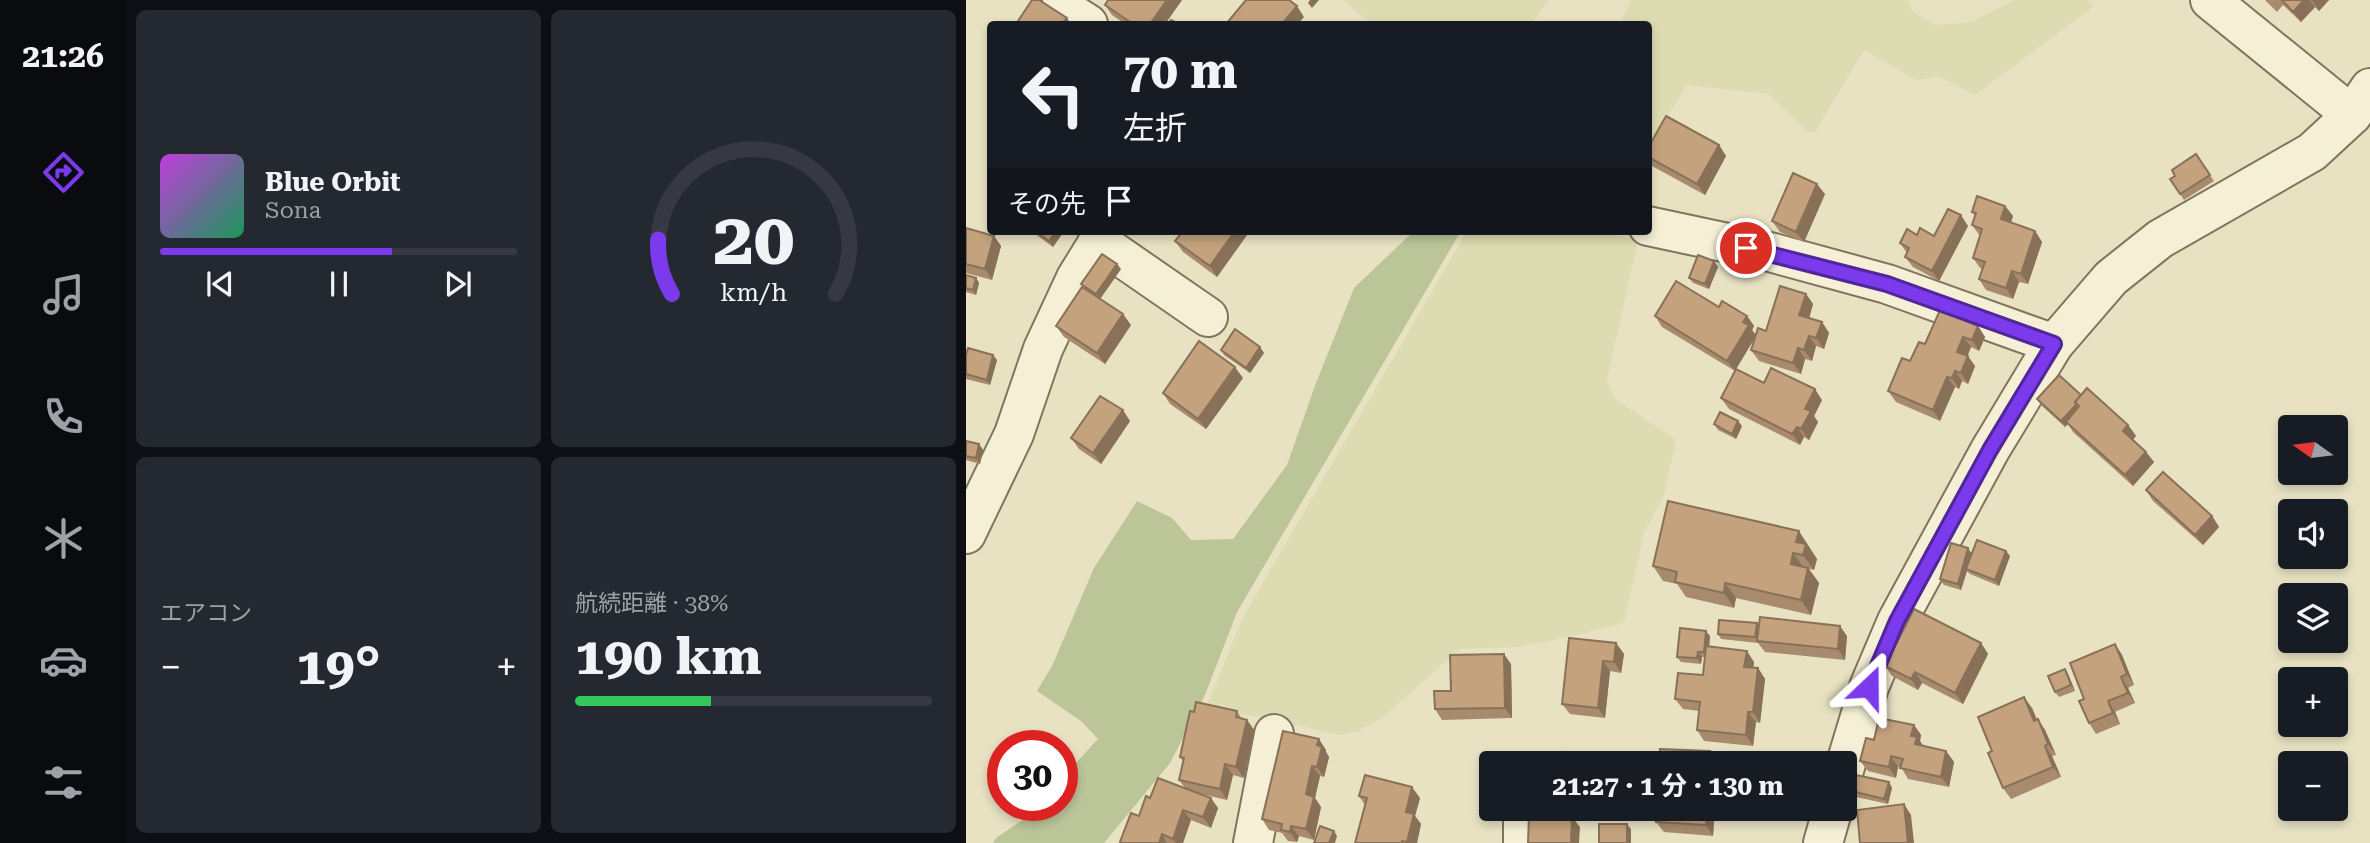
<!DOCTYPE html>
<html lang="ja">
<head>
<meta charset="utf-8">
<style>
  :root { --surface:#171b24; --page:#242831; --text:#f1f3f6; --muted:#9ea1a6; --line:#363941; --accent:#7c3aed }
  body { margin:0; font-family:"Roboto Serif","Noto Sans JP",serif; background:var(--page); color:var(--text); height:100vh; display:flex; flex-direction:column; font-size:26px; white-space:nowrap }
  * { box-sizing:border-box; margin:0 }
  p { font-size:23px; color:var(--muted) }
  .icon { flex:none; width:38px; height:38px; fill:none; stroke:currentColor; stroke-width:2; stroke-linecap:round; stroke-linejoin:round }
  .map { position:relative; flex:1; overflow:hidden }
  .details { display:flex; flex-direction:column; gap:10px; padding:10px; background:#0d0f14; width:840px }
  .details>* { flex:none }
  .hud { position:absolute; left:21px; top:21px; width:665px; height:214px; border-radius:7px; box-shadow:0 4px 10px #0003; background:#171b24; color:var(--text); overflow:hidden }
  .needle { width:46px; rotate:284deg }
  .controls { position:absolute; left:1312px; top:415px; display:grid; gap:14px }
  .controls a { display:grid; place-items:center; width:70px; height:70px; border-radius:7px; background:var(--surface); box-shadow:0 4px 10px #0003; font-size:35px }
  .speed { position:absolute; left:21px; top:730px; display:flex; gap:14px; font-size:35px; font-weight:700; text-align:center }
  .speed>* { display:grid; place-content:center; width:91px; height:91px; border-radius:50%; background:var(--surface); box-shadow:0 4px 10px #0003; line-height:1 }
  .speed .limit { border:10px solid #d22; background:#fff; color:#111 }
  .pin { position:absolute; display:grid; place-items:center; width:60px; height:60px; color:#fff; margin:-30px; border:4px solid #fff; border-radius:50%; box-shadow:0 2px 7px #0007 }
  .me { position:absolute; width:77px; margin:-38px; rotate:23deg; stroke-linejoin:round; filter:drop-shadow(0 0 5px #0008) }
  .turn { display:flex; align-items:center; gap:24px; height:147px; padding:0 21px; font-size:32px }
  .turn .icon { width:91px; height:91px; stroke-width:2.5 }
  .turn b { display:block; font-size:49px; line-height:60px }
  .then { display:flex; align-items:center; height:66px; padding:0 21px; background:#0003; gap:14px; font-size:26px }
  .big { font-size:52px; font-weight:700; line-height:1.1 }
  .details .widget { flex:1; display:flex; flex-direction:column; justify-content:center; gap:10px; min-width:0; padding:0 24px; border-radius:10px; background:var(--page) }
  .details .dial { align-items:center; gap:0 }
  .dial svg { height:182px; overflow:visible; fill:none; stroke:var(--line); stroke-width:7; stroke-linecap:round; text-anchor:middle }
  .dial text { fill:var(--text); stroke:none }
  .song { display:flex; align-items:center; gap:21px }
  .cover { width:84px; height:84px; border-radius:10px; background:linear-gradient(135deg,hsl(290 70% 55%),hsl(150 70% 35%)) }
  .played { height:7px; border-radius:4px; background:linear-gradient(90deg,var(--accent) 65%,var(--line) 65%) }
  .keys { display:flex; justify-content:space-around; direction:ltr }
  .heat { display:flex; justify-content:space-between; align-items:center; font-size:38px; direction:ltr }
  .charge { height:10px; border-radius:5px; background:linear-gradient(90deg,#34c759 38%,var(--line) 0) }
  .details .tiles { flex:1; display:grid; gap:10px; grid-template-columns:repeat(2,1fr) }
  .trip { position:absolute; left:513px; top:751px; width:378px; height:70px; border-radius:7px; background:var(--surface); box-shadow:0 4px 10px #0003; font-weight:700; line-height:70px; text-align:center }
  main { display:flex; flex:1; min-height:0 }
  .tab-bar { display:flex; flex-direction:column; width:126px; justify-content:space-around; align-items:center; background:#090b0e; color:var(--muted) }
  .tab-bar .icon { width:49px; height:49px }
  .tab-bar .active { color:var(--accent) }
  .tab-bar b { font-size:32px; color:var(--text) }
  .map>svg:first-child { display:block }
</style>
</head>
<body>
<main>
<nav class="tab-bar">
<b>21:26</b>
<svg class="icon active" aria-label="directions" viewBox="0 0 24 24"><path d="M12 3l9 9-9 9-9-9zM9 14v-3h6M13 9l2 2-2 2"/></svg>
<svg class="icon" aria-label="music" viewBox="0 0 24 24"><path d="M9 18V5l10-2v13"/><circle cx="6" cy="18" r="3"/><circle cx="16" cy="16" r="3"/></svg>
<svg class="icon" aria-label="phone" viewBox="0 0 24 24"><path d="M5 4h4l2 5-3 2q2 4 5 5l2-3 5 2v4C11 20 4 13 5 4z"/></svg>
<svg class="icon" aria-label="climate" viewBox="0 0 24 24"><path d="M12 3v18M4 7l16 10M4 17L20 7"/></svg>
<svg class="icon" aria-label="car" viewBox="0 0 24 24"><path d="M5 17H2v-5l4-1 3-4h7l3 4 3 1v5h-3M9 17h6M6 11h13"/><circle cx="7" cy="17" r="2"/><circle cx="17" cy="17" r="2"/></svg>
<svg class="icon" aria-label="filters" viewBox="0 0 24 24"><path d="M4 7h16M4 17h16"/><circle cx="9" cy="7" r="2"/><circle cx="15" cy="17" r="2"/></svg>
</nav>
<section class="details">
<div class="tiles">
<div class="widget">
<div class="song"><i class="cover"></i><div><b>Blue Orbit</b><p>Sona</p></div></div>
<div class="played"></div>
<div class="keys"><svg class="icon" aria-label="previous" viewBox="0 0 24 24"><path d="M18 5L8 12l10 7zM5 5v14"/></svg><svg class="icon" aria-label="pause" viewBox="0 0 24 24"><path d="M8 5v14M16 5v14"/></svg><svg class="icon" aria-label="next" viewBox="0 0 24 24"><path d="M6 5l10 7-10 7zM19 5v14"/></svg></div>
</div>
<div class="widget dial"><svg viewBox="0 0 100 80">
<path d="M14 69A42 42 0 1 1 86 69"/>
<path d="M14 69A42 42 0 0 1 8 45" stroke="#7c3aed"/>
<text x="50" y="56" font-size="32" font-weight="700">20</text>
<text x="50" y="72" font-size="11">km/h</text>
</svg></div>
<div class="widget"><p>エアコン</p>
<div class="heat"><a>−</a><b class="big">19°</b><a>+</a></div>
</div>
<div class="widget"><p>航続距離 · 38%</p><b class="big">190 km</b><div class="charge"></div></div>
</div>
</section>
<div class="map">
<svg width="1404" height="843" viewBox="0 0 1404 843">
  <rect width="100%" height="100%" fill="#e8e2c3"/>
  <!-- farmland -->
  <g fill="#dddbb1">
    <polygon points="378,0 583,0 566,24 404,24"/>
    <polygon points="665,0 942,0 946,11 970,25 1005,22 1049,0 1122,0 1127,7 1009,95 974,77 951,80 898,50 849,132 841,131 803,94 721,85 683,146 682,24 653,24"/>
    <polygon points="501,231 635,231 672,241 641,380 649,399 710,440 698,495 678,533 658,623 607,636 551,647 494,649 417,717 391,731 375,735 241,706 277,617"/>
  </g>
  <!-- green -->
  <polygon fill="#bbc598" points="448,231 495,231 271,612 239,695 204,763 138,843 27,843 30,838 61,817 72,805 96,805 96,778 132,739 115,721 71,691 87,664 128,568 171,501 206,518 225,540 267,539 321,465 350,383 388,288"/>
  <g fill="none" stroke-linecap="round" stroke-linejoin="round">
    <!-- minor casing -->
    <g stroke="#81745c" stroke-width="42">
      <g id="minor">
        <polyline points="96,0 105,13 122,24"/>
        <polyline points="1244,0 1386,115"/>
        <polyline points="682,226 804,252 921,284 1088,344"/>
        <polyline points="132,241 242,317"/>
        <polyline points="0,534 48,434 77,349 110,278 139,231"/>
        <polyline points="878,770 903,687 931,621 1024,450 1088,344 1145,278 1194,239 1346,152 1386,115 1404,88"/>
        <polyline points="557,808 557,843"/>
        <polyline points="287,843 308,734"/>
        <polyline points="857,843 867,808"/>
      </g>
    </g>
    <!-- minor -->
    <use href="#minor" stroke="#f4efd5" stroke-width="38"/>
  </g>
  <!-- wall -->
  <g fill="#a88b6c">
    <polygon points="142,0 216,0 199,24 159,24 146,15 139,5"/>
    <polygon points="1299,0 1363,0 1353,11 1349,7 1335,22 1317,5 1311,12"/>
    <polygon points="753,145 760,156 739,195 686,166 682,161 682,148"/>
    <polygon points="1230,154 1248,181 1218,200 1204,179 1209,176"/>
    <polygon points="859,194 838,242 814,232 806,221"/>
    <polygon points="1039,206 1047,216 1045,223 1069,231 1076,242 1062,284 1053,282 1047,299 1020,290 1013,279 1016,269 1014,268 1007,258 1014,236 1006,225 1009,216 1006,212"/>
    <polygon points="1002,226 973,281 947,267 939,257 941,253 934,243 951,235 968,236"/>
    <polygon points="0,228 28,236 35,246 26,280 0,273"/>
    <polygon points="65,231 98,231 87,247"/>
    <polygon points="281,235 251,277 217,252 209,241"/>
    <polygon points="748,261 752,267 743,289 727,283 723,278"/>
    <polygon points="155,269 134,299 119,289 115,284"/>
    <polygon points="0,275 10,278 13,283 10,295 0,292"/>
    <polygon points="840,294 847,304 843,318 856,322 863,333 858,349 850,346 846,361 839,359 835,374 793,361 785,350 789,337 770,369 798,383 856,400 848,416 852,422 843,440 838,437 834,445 763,409 755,398 769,371 696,327 689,316 753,307 781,316 788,326 786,330 790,335 800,331"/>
    <polygon points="165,325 139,364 98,337 90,326"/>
    <polygon points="1012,326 1019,337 1013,351 1005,347 1001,356 1009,366 1002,384 996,381 993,389 989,387 974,421 930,402 922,391 944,361 959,344"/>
    <polygon points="255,350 298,353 284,373 258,355"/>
    <polygon points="0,355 31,360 24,385 0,379"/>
    <polygon points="277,378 240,429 204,404 197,393"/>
    <polygon points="1114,395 1162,425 1170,436 1167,439 1180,452 1188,462 1167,486 1107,432 1102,424 1099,427 1075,405 1071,399"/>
    <polygon points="164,421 135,464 113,449 105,438"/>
    <polygon points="748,424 776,426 770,439 752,430"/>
    <polygon points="0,441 13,444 17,450 14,464 0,460"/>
    <polygon points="1180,490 1246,516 1253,527 1237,545 1187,501"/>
    <polygon points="843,546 843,548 851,559 848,570 843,569 853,583 845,615 770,598 768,608 720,597 711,584 697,581 687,566"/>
    <polygon points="1006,553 1044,556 1033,586 1004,574 1001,571 995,590 978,585 974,579"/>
    <polygon points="791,623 793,626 881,636 879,660 799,652 792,643 755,639 752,634"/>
    <polygon points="744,636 743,647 788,662 787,668 792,668 799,679 794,723 790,722 787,746 738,741 731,730 733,711 717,709 709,699 737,675 739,657 736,657 735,664 715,662 711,657"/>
    <polygon points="650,643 658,654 655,673 644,671 639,718 604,714 596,704"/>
    <polygon points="1015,643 1022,654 997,704 956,683 952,690 926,676 919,666"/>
    <polygon points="1149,644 1156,655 1168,685 1162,688 1169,703 1149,712 1154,724 1130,734 1123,723"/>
    <polygon points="545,664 546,718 476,720 469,709 485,691"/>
    <polygon points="1102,674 1109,691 1093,697 1089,692"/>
    <polygon points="1066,708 1071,720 1079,730 1090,755 1086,756 1095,777 1045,799 1037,788 1026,751"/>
    <polygon points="271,711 276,719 281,720 288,730 278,778 267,775 261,800 231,793 252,808 245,828 225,820 217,843 155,843 154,842 173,816 184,798 219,788 213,780 217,761 214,757 228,712"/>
    <polygon points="948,725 955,735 954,741 957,746 980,751 988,762 983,787 942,779 935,767 932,767 930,778 902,771 894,761 908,740"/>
    <polygon points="360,750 360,752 363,757 358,777 354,776 349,798 355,807 348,840 333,836 331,842 322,841 316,833 303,830 296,819"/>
    <polygon points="923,782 926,788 922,804 890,797 886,791"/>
    <polygon points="393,796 454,798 449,816 455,824 451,843 389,843 399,805"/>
    <polygon points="577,808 602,808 580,813"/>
    <polygon points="749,808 747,836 698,832 690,822"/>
  </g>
  <!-- shaded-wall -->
  <g fill="#887158">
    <polygon points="201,0 216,0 199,24 184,24"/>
    <polygon points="344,0 353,0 346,8 342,3"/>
    <polygon points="1338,0 1344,0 1349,7 1335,22 1327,12"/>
    <polygon points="1346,0 1363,0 1353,11"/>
    <polygon points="331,6 338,17 332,24 316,24"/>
    <polygon points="101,18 105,24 96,24"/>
    <polygon points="753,145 760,156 739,195 731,184"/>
    <polygon points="851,184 859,194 838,242 830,232"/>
    <polygon points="1039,206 1047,216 1042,230 1035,219"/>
    <polygon points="995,215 1002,226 973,281 966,271"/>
    <polygon points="90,231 98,231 87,247 83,241"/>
    <polygon points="269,231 278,231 281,235 251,277 244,266"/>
    <polygon points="1069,231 1076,242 1062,284 1055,274"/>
    <polygon points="28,236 35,246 26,280 19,269"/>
    <polygon points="748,261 752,267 743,289 739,284"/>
    <polygon points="151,264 155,269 134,299 130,294"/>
    <polygon points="1046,271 1053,282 1047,299 1040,288"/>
    <polygon points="10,278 13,283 10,295 7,290"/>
    <polygon points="840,294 847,304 841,326 833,315"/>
    <polygon points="157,314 165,325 139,364 131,353"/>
    <polygon points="781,316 788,326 786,330 790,336 769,371 761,361"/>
    <polygon points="856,322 863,333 858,349 850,338"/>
    <polygon points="1012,326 1019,337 1013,351 1006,340"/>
    <polygon points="843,336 850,346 846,361 838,350"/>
    <polygon points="997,337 1005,347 999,362 991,352"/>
    <polygon points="294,347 298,353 284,373 280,368"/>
    <polygon points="832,348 839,359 835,374 827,363"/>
    <polygon points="27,355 31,360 24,385 21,380"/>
    <polygon points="1002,356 1009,366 1002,384 995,373"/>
    <polygon points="269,367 277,378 240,429 232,419"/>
    <polygon points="989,371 996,381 993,389 986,378"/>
    <polygon points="981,377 989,387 974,421 967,410"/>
    <polygon points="849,389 856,400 848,416 852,422 843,440 835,429 839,409"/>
    <polygon points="1110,405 1114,410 1099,427 1095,421"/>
    <polygon points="157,410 164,421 135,464 127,453"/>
    <polygon points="772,421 776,426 770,439 766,434"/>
    <polygon points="1162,425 1170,436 1165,442 1157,431"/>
    <polygon points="831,427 838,437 834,445 826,434"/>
    <polygon points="13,444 17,450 14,464 10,458"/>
    <polygon points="1180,452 1188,462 1167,486 1159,475"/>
    <polygon points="1246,516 1253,527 1237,545 1229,535"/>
    <polygon points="833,531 851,559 848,570 837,555 830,542"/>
    <polygon points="1002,548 1006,554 1000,569 1001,571 995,590 992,584"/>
    <polygon points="1040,551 1044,556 1033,586 1029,580"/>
    <polygon points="827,553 838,568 825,564"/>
    <polygon points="842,568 853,583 845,615 835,600"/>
    <polygon points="759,583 770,598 768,608 758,593"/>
    <polygon points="791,623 795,629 793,643 789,637"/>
    <polygon points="874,626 881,636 879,660 872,649"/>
    <polygon points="740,631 744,636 742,657 738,652"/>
    <polygon points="650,643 658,654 655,673 648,662"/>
    <polygon points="1015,643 1022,654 997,704 989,693"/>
    <polygon points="1149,644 1156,655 1168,685 1161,674"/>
    <polygon points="781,651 788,662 786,677 778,667"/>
    <polygon points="732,652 736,657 735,664 731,658"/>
    <polygon points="538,654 545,664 546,718 539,708"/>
    <polygon points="637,661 644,671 639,718 632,708"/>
    <polygon points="792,668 799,679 794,723 787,712"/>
    <polygon points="1099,669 1102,674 1109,691 1105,685"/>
    <polygon points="949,672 956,683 952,690 945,679"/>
    <polygon points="1155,677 1162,688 1169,703 1162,693"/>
    <polygon points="1058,697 1066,708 1076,732 1068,721"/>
    <polygon points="1142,701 1149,712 1154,724 1147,713"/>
    <polygon points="782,712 790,722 787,746 780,735"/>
    <polygon points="1072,719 1079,730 1090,755 1082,744"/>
    <polygon points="281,720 288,730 278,778 270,767"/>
    <polygon points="948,725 955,735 954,741 958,747 949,744 945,736"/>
    <polygon points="353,739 360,750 360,752 363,757 358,777 351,767 351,745"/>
    <polygon points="1079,746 1086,756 1095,777 1087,767"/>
    <polygon points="744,751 751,762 751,763 743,763"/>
    <polygon points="980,751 988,762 983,787 975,777"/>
    <polygon points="598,752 605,762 605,763 600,763"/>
    <polygon points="925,756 932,767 930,778 923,767"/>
    <polygon points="259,764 267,775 261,800 254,789"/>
    <polygon points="346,766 354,776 349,798 355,807 348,840 340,829 340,794"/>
    <polygon points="923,782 926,788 922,804 918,799"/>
    <polygon points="446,787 454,798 449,816 455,824 451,843 441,843 440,812"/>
    <polygon points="245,798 252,808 245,828 237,817"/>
    <polygon points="938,804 945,815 948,843 942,843"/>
    <polygon points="741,808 749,808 747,836 740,825"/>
    <polygon points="217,810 225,820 217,843 210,843 207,839"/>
    <polygon points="606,817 614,827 613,843 605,843"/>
    <polygon points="661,824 665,829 665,843 661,843"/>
    <polygon points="325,826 333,836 331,842 324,832"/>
    <polygon points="368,831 371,836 369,843 363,843"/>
    <polygon points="196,834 201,843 193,843"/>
  </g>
  <!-- building -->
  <g fill="#c3a27d" stroke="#887158" stroke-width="2">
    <polygon points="66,0 73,0 101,18 96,24 50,24"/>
    <polygon points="142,0 201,0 184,24 167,24 139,5"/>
    <polygon points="280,0 323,0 331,6 316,24 260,24"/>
    <polygon points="1316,0 1338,0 1327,12"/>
    <polygon points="205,20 213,24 202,24"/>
    <polygon points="700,116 753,145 731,184 682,157 682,148"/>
    <polygon points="1230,154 1244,175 1214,194 1204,179 1209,176 1206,170"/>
    <polygon points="827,173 851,184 830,232 806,221"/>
    <polygon points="1011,196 1039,206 1035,219 1069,231 1055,274 1046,271 1040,288 1013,279 1019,262 1007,258 1016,229 1006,225 1010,213 1006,212"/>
    <polygon points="982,209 995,215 966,271 939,257 943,248 934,243 941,229 951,235 954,228 968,236"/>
    <polygon points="0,228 28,236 19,269 0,264"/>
    <polygon points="69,231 90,231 83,241"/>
    <polygon points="217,231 269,231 244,266 209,241"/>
    <polygon points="136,254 151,264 130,294 115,284"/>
    <polygon points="732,255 748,261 739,284 723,278"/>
    <polygon points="0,275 10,278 7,290 0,288"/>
    <polygon points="710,281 753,307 756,301 781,316 777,322 783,325 761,361 689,316"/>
    <polygon points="814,286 840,294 833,315 856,322 850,338 843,336 838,350 832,348 827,363 785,350 792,328 800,331"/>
    <polygon points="116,287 157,314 131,353 90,326"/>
    <polygon points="974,310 1012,326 1006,340 997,337 991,352 1002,356 995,373 989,371 986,378 981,377 967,410 922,391 936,358 944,361 953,342 959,344"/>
    <polygon points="269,329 294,347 280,368 255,350"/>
    <polygon points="233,341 269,367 232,419 197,393"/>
    <polygon points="2,348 27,355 21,380 0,374 0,355"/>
    <polygon points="805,368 849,389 839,409 845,411 835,429 831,427 826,434 755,398 770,369 798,383"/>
    <polygon points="1093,375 1115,395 1109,402 1110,405 1095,421 1071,399"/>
    <polygon points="1121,388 1162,425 1157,431 1180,452 1159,475 1100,422 1113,406 1109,402"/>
    <polygon points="134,396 157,410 127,453 105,438"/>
    <polygon points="754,412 772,421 766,434 748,424"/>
    <polygon points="0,441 13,444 10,458 0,456"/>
    <polygon points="1197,472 1246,516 1229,535 1180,490"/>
    <polygon points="702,501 833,531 830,542 840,544 837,555 827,553 825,564 842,568 835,600 759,583 758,593 709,582 711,572 687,566"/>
    <polygon points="1011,540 1040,551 1029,580 1000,569"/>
    <polygon points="985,543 1002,548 992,584 974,579"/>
    <polygon points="948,609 1015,643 989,693 949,672 945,679 919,666"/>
    <polygon points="794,617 874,626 872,649 791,641"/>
    <polygon points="753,620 791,623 789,637 752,634"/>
    <polygon points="714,628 740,631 738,652 732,652 731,658 711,657"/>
    <polygon points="603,638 650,643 648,662 637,661 632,708 596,704"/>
    <polygon points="1149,644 1161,674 1155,677 1162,693 1142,701 1147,713 1123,723 1113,701 1118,699 1104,663"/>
    <polygon points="740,646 781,651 778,667 792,668 787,712 782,712 780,735 731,730 734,702 709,699 712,673 737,675"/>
    <polygon points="538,654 539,708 469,709 468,691 485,691 484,655"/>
    <polygon points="1099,669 1105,685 1089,692 1082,676"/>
    <polygon points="1058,697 1068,721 1072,719 1082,744 1079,746 1087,767 1037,788 1022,753 1026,751 1012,717"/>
    <polygon points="230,702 271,711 270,717 281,720 270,767 259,764 254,789 213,780 218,758 214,757 224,711 228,712"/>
    <polygon points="913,718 948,725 945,736 951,737 949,744 980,751 975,777 934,768 937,759 925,756 923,767 894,761 900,738 908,740"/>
    <polygon points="317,731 353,739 351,745 356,747 351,767 346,766 340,794 348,797 340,829 325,826 324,832 315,830 316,824 296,819"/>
    <polygon points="694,749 744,751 743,763 694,763"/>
    <polygon points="598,752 600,763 565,763 564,759"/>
    <polygon points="399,775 446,787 440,812 448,814 441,842 436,841 436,843 389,843 401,798 393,796"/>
    <polygon points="890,775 923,782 918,799 886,791"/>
    <polygon points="192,778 245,798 237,817 217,810 207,839 196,834 193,843 157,843 154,842 165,813 173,816 180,796 184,798"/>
    <polygon points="938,804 942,843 894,843 891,810"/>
    <polygon points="691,808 741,808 740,825 690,822"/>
    <polygon points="563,815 606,817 605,843 562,843"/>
    <rect x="633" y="824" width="28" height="19"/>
    <polygon points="354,826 368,831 363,843 348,843"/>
  </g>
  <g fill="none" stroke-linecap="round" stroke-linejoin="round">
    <!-- route casing -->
    <g stroke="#51269a" stroke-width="18">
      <polyline id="route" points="780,248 921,284 1088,344 1024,450 931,621 903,687"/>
    </g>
    <!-- route -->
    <use href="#route" stroke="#7c3aed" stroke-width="12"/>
  </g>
</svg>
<div class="controls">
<a><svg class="needle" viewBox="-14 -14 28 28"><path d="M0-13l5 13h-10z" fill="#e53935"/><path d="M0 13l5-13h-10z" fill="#9ea1a6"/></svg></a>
<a><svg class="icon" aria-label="sound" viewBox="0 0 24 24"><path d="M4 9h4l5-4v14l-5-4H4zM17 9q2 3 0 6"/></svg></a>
<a><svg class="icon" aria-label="layers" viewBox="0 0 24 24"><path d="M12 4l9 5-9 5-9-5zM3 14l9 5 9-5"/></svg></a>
<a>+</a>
<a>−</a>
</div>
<div class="speed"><div class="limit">30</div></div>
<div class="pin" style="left:780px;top:248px;background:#d93025"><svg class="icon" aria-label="arrive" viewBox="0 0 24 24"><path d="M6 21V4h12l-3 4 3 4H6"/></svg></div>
<svg class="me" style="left:903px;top:687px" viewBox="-20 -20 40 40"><path d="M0-17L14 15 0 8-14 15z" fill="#7c3aed" stroke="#fff" stroke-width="4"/></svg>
<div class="trip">21:27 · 1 分 · 130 m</div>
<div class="hud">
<div class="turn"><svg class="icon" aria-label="left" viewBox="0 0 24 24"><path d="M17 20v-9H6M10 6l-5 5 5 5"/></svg><div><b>70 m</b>左折</div></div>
<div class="then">その先<svg class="icon" aria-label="arrive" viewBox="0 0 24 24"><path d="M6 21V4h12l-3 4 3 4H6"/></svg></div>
</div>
</div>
</main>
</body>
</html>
